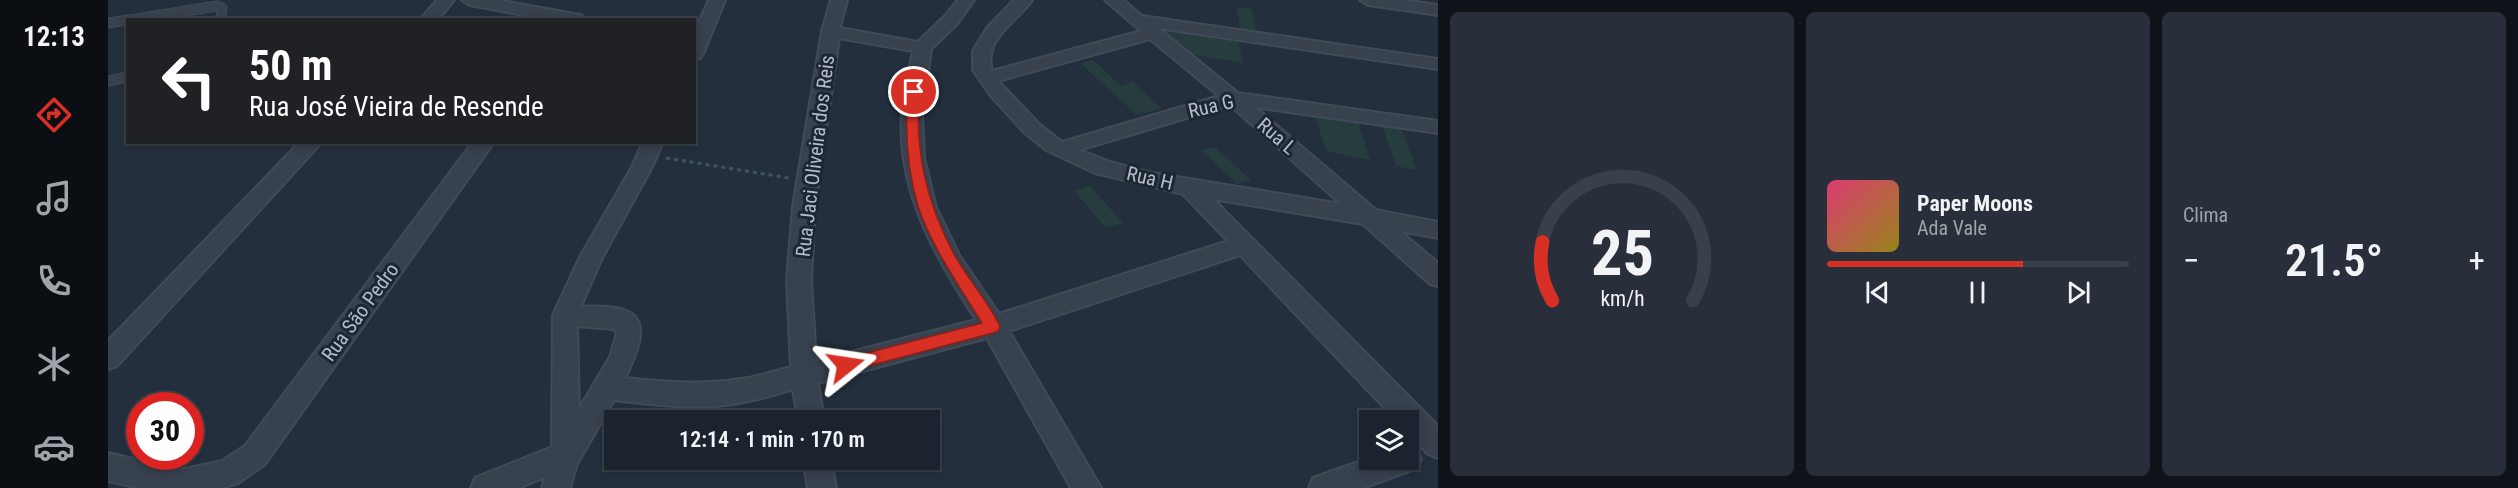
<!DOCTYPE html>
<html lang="pt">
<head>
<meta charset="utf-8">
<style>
  :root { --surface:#1b232e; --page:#282f3a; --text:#f1f3f6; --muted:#a0a4aa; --line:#39404a; --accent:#d93025 }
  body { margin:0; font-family:"Roboto Condensed",sans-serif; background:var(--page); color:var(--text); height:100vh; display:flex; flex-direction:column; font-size:22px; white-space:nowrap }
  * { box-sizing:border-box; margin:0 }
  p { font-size:20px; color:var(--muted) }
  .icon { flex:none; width:33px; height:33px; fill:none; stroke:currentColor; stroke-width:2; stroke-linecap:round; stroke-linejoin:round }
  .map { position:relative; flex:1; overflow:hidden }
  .drawer { display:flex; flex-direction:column; gap:12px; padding:12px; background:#0f1319; width:1080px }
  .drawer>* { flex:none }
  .top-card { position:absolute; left:18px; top:18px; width:570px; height:126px; border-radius:0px; box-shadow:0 3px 9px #0003,0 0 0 2px var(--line); background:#202124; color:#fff; overflow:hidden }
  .controls { position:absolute; left:1251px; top:410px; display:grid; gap:12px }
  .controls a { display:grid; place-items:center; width:60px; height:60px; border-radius:0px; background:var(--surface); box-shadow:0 3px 9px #0003,0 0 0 2px var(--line); font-size:30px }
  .speed { position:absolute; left:18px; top:392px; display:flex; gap:12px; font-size:30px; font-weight:700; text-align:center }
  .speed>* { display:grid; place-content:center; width:78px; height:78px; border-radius:50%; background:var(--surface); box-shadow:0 3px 9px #0003,0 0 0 2px var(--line); line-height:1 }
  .speed .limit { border:9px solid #d22; background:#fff; color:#111 }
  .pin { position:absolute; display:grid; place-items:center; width:51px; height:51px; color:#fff; margin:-26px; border:3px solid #fff; border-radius:50%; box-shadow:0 2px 6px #0007 }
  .me { position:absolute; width:66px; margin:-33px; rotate:75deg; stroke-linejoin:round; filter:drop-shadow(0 0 4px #0008) }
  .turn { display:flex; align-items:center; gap:21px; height:126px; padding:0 24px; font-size:27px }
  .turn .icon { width:78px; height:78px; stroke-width:2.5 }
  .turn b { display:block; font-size:42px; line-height:51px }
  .big { font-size:45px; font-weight:600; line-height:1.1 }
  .drawer .tile { flex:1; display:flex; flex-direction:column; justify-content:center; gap:9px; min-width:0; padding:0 21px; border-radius:9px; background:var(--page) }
  .drawer .dial { align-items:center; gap:0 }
  .dial svg { height:156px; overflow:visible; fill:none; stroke:var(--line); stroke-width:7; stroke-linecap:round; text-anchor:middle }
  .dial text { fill:var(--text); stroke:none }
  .song { display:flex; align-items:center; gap:18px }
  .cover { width:72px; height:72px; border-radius:9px; background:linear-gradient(135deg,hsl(340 70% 55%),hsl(50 70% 35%)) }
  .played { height:6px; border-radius:3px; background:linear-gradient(90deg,var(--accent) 65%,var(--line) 65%) }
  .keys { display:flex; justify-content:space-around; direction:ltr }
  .heat { display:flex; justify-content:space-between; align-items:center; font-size:33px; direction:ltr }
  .drawer .tiles { flex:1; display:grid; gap:12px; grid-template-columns:repeat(3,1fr) }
  .trip { position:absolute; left:496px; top:410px; width:336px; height:60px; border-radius:0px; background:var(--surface); box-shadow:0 3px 9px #0003,0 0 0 2px var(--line); font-weight:600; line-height:60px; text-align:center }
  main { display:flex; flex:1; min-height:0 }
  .dock { display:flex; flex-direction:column; width:108px; justify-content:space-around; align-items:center; background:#0b0e12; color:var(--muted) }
  .dock .icon { width:42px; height:42px }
  .dock .active { color:var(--accent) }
  .dock b { font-size:27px; color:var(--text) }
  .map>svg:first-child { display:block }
</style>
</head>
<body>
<main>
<nav class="dock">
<b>12:13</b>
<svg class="icon active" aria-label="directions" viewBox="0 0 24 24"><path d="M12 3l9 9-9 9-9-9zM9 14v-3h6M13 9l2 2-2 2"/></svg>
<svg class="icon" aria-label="music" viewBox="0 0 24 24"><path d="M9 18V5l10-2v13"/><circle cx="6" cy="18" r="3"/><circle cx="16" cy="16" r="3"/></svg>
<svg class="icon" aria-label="phone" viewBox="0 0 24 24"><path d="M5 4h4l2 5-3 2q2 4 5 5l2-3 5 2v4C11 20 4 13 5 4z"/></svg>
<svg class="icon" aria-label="climate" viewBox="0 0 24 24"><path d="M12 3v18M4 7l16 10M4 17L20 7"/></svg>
<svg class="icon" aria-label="car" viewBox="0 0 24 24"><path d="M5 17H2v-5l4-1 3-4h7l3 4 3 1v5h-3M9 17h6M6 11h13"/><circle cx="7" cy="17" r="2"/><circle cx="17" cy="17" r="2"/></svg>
</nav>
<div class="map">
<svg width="1330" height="488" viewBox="0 0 1330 488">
  <rect width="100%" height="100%" fill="#242f3e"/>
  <!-- green -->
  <g fill="#263c3f">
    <polygon points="1128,7 1143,9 1149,32 1133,30"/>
    <polygon points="1046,24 1130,38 1135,63 1080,54"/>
    <polygon points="985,60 1013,86 1025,82 1053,108 1029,115 972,63"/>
    <polygon points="1206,113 1249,119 1262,160 1218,151"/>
    <polygon points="1274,124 1293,128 1309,170 1288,166"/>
    <polygon points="1107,147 1143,180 1129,184 1093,150"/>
    <polygon points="982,186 1015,223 998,228 966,191"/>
  </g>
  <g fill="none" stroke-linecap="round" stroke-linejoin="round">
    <!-- service casing -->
    <g stroke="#414a57" stroke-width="11">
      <g id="service">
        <polyline points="22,20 109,6 114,8 113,20"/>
        <polyline points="0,23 20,20"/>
        <polyline points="0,81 20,77"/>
      </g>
    </g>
    <!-- minor casing -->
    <g stroke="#414a57" stroke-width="4">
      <g id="minor">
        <polygon points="329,0 346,0 330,20 312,20"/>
        <polygon points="354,0 389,0 472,15 480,20 442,20 362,5"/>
        <polygon points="601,0 617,0 595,54 592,58 586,59 586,33"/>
        <path d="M 723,0 L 739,0 L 732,28 L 810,42 L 837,16 L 850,0 L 866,0 L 849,24 L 823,49 L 814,116 L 816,158 L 828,207 L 851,255 L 891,314 L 1120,241 L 1075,194 L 987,173 L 938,150 L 917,133 L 882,95 L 865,70 L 865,51 L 879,28 L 906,0 L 924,0 C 908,23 875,38 884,71 L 1033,31 L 997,0 L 1015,0 L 1034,16 L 1330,59 L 1330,69 L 1050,28 L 1130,93 L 1330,121 L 1330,133 L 1147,107 L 1268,210 L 1330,222 L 1330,238 L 1292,231 L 1330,263 L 1330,286 L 1322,284 L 1255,224 L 1105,199 L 1330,426 L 1330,458 L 1320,454 L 1300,433 L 1300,420 L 1288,420 L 1132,255 L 901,331 L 993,488 L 963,488 L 879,338 L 710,383 L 716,420 L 690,420 L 685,389 C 669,394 652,399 636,402 C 594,411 547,405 506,400 L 469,464 L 462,488 L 434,488 L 437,477 L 411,488 L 363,488 L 367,478 L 444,447 L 445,315 L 472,257 L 524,167 L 535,142 L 555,142 L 544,167 L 494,258 L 473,306 C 486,307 500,306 512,309 C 548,317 527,357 517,378 C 555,382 595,385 633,379 C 650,377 666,371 683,367 L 679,280 L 685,206 L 714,31 ZM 731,38 L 805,51 C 801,73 796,94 794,115 C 789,192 828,258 868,320 L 708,361 L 703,280 L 707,206 ZM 1042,39 L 1111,96 L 954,142 L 931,124 L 890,81 ZM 1122,105 L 1233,204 L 1039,172 L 1002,162 L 971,150 ZM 469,326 L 506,329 L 509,333 L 502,357 L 471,409 Z"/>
        <polygon points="1252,0 1294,0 1330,5 1330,15 1260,5"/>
        <polygon points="192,142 214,142 9,366 0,369 0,341"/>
        <polygon points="365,142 386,142 157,464 130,483 114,488 31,488 0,481 0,453 72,470 114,461 137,446"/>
        <polygon points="1300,446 1309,450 1313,459 1309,468 1255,488 1201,488 1205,478 1262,458 1300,459"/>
        <polygon points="695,459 723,459 728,488 700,488"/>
      </g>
    </g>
    <!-- path -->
    <polyline stroke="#3f5557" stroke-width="3" stroke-dasharray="4 4" stroke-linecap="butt" points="558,158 681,178"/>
    <!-- service -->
    <use href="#service" stroke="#38414e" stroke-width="9"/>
    <!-- minor -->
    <use href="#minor" fill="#38414e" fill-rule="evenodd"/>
  </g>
  <!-- route -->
  <path fill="#d93025" stroke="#8d1f18" stroke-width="1.5" d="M 806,88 L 811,92 C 807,153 818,202 847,256 C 861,280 880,302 892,326 L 890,331 L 885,333 L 738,372 L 732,370 L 730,365 L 732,360 L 874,323 C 852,287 823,246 810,206 C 799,169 797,129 800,92 Z"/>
  <g text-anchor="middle" stroke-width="6" stroke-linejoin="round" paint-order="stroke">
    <!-- street labels -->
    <g font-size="20" fill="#b4bcc9" stroke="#1d2633">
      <text transform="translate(1103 106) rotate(-13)" y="7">Rua G</text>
      <text transform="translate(1169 136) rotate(41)" y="7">Rua L</text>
      <text transform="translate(707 156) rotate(-83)" y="7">Rua Jaci Oliveira dos Reis</text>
      <text transform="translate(1042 178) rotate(13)" y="7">Rua H</text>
      <text transform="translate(252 312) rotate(-54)" y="7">Rua São Pedro</text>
    </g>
  </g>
</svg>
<div class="controls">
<a><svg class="icon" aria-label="layers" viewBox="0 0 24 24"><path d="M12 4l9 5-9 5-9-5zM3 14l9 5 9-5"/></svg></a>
</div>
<div class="speed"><div class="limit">30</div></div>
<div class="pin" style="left:806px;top:92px;background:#d93025"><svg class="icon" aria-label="arrive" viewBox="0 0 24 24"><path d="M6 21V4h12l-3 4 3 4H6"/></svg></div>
<svg class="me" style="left:738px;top:365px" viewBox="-20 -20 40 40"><path d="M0-17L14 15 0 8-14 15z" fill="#d93025" stroke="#fff" stroke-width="4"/></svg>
<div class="trip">12:14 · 1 min · 170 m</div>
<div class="top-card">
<div class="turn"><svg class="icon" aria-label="left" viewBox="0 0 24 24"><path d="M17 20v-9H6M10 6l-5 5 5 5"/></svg><div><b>50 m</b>Rua José Vieira de Resende</div></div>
</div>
</div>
<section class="drawer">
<div class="tiles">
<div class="tile dial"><svg viewBox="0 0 100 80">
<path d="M14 69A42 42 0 1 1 86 69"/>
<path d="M14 69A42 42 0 0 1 9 39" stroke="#d93025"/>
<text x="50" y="56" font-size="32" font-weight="700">25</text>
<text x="50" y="72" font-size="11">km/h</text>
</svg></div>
<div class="tile">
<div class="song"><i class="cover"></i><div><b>Paper Moons</b><p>Ada Vale</p></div></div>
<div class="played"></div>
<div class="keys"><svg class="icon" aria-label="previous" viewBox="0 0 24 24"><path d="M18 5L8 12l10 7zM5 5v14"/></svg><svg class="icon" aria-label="pause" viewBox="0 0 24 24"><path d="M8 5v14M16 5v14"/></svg><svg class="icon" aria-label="next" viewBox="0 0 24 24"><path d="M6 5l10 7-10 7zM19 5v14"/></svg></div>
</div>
<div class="tile"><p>Clima</p>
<div class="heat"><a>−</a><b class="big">21.5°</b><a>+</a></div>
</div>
</div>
</section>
</main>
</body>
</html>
